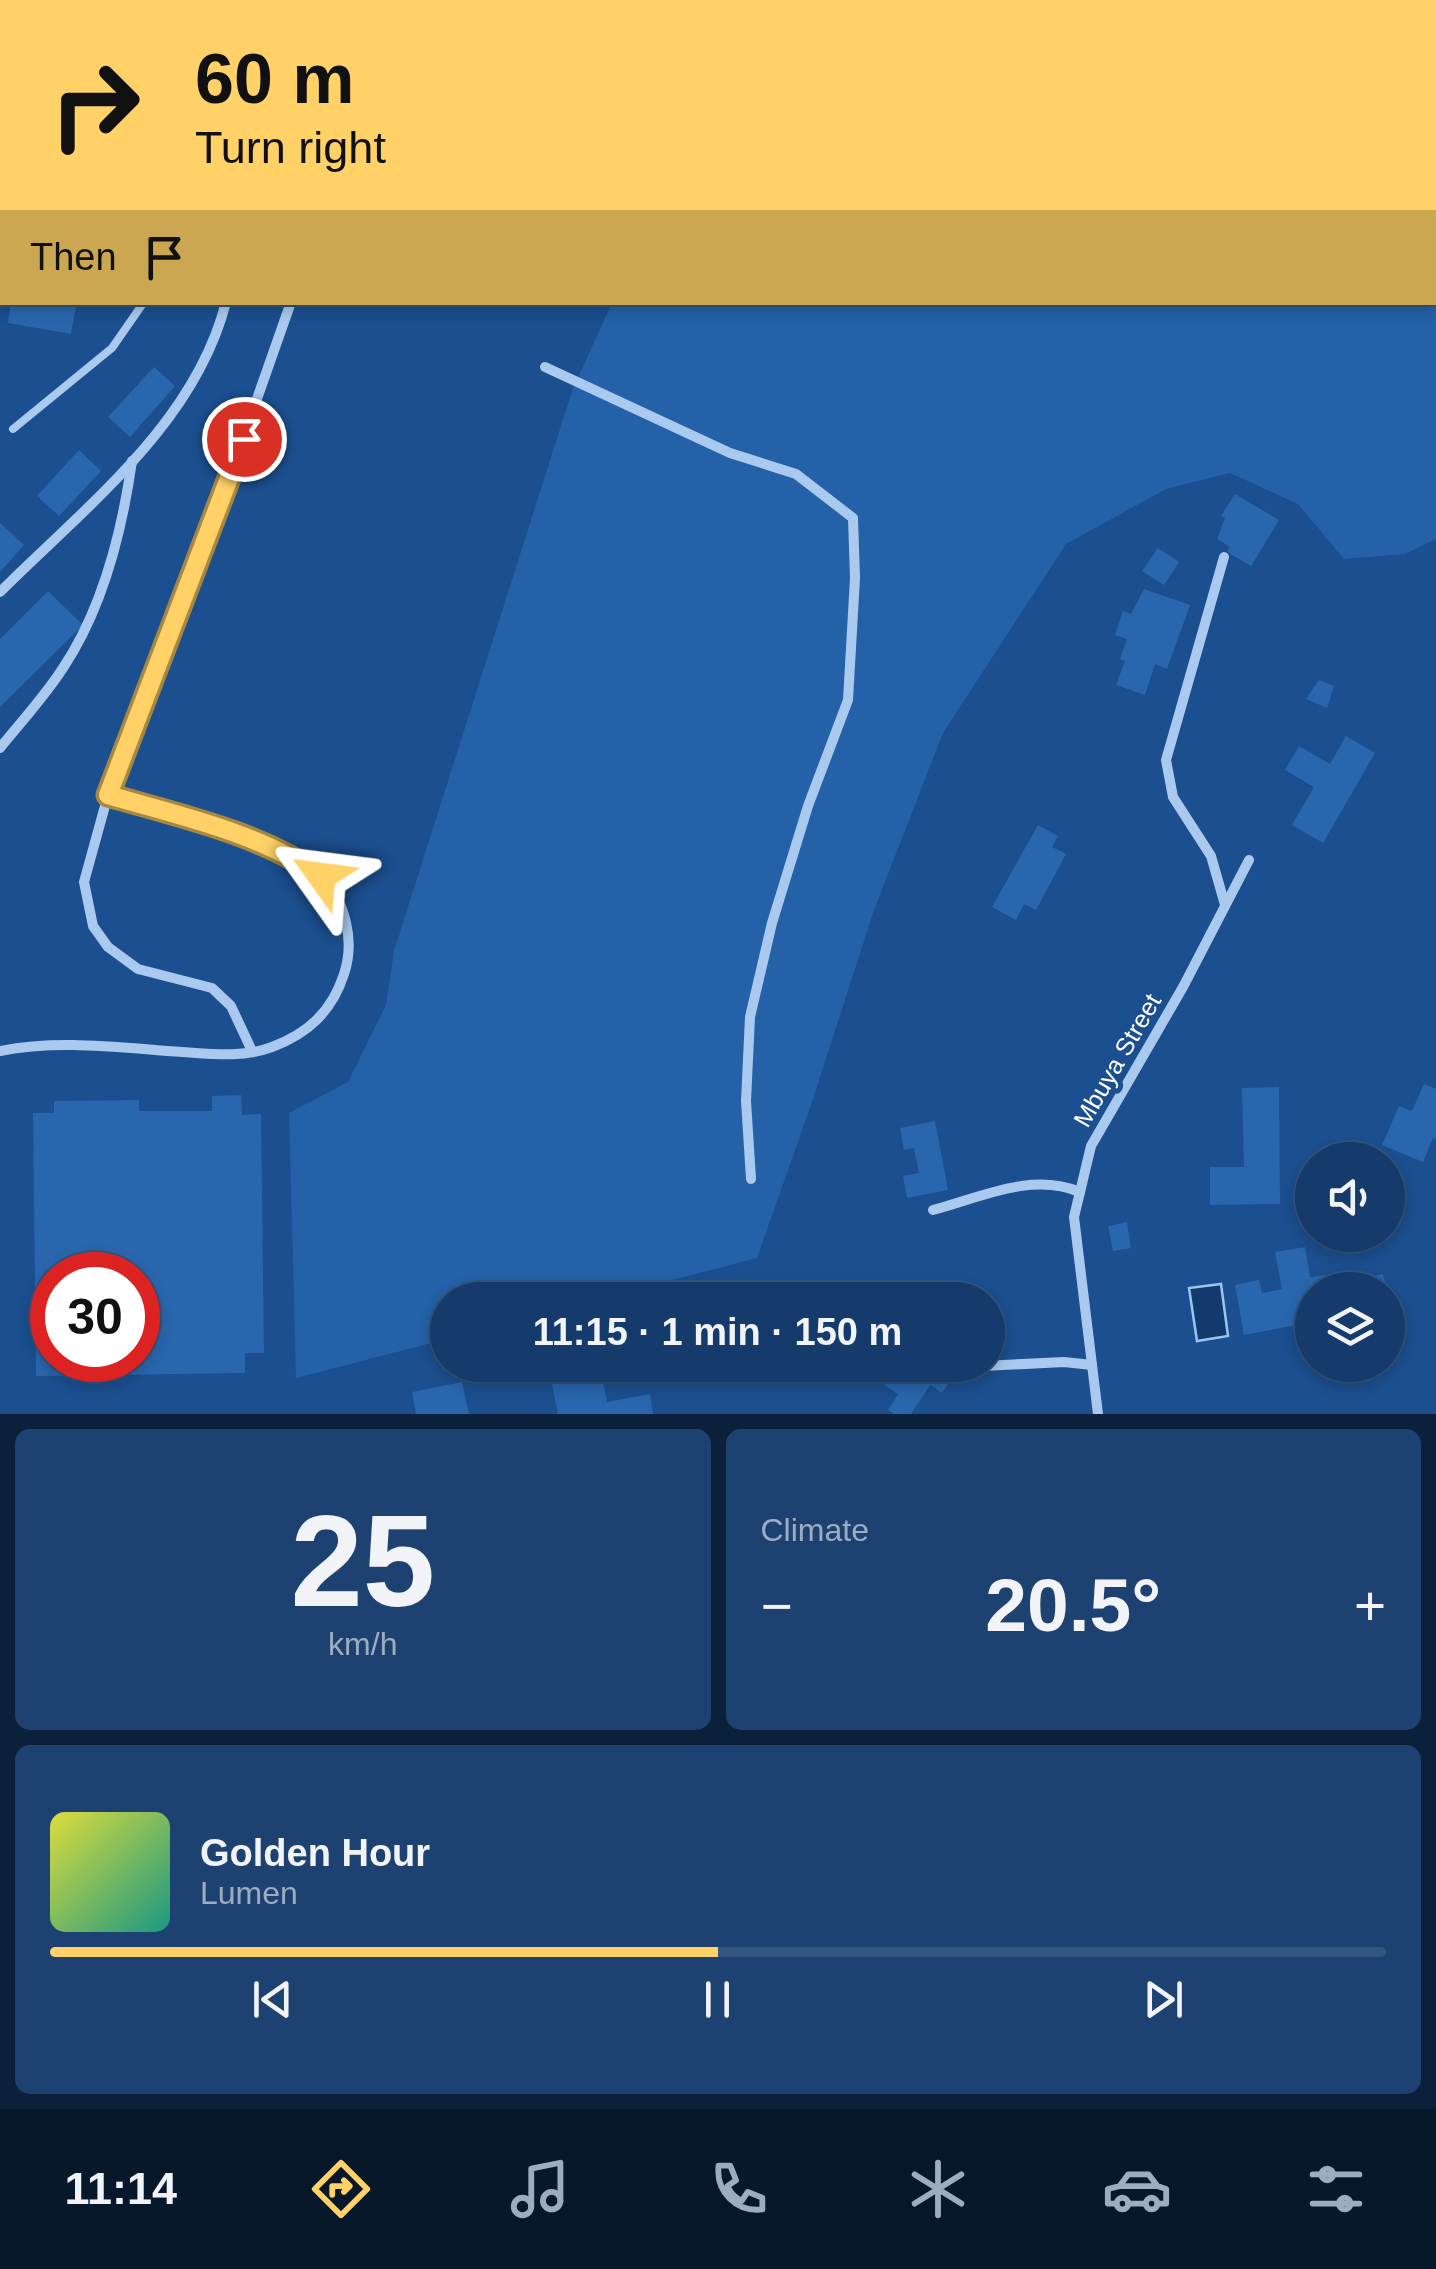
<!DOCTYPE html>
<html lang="en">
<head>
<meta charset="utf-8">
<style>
  :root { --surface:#143b6b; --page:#1d4271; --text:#f1f3f6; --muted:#9dadc1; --line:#33557e; --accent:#ffd166 }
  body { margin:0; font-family:Helvetica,sans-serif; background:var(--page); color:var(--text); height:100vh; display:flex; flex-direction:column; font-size:38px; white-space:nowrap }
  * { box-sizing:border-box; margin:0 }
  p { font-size:32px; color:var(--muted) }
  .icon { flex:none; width:55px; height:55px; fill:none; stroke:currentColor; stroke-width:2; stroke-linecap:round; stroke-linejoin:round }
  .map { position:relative; height:1414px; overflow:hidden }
  .details { display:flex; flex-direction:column; gap:15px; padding:15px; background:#0b203b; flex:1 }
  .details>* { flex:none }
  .top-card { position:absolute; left:0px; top:0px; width:1438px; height:305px; box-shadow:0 5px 15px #0003,0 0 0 2px var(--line); background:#ffd166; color:#111; overflow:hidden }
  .fabs { position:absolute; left:1295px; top:1142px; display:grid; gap:20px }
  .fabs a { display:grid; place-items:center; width:110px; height:110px; border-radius:50%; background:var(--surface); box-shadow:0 5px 15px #0003,0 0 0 2px var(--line); font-size:50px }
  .speed { position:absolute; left:30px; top:1252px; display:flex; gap:20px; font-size:50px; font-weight:700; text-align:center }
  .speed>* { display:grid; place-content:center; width:130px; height:130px; border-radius:50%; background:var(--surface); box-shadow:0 5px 15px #0003,0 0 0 2px var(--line); line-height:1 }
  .speed .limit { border:15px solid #d22; background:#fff; color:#111 }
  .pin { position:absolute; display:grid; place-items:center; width:85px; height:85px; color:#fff; margin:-42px; border:5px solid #fff; border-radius:50%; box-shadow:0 2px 10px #0007 }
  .me { position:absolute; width:110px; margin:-55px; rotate:301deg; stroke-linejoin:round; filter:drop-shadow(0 0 8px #0008) }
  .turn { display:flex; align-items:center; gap:35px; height:210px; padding:0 30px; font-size:45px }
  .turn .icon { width:130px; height:130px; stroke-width:2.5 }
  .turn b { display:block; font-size:70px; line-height:85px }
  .then { display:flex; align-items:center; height:95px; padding:0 30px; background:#0003; gap:20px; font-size:38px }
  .big { font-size:75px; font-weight:700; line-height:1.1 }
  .details .tile { flex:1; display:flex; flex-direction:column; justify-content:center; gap:15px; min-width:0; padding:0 35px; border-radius:15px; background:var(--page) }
  .details .dial { align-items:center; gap:0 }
  .dial b { font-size:130px; line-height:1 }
  .song { display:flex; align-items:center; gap:30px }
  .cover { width:120px; height:120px; border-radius:15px; background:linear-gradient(135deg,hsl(60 70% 55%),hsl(170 70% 35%)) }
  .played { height:10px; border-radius:5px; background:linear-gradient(90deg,var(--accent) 50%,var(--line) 50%) }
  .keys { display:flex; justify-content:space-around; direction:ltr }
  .heat { display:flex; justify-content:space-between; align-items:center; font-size:55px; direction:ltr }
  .details .tiles { flex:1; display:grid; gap:15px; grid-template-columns:1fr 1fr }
  .tile:last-child { grid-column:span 2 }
  .trip { position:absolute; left:430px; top:1282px; width:575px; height:100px; border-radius:50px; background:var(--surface); box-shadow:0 5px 15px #0003,0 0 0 2px var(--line); font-weight:700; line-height:100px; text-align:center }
  .menu { display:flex; height:160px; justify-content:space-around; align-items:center; background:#08182b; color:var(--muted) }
  .menu .icon { width:70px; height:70px }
  .menu .active { color:var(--accent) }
  .menu b { font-size:45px; color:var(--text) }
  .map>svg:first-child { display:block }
</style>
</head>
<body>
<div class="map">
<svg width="1436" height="1414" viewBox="0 0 1436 1414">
  <rect width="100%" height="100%" fill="#1b4f8f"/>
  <!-- green -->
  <polygon fill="#2461a8" points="1436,251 1436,539 1405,554 1344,559 1298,504 1230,473 1166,489 1066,544 943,733 874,910 812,1102 757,1258 596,1300 448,1300 447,1339 296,1378 289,1113 348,1082 386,1005 394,951 573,388 612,303 1273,302 1323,306 1330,302 1435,302"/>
  <!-- water -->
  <polygon fill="#123a6d" stroke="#9cc4f0" stroke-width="2.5" points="1221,1284 1228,1336 1197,1341 1189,1288"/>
  <!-- building -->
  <g fill="#2a66ad" fill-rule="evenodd">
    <polygon points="11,302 77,302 71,334 8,323"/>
    <polygon points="154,367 175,386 130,437 108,417"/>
    <polygon points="79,450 101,471 59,516 37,496"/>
    <polygon points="1235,494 1279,520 1251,566 1227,552 1230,547 1217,539 1225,518 1221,516"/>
    <polygon points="0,523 24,545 0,572"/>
    <polygon points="1158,548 1179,562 1164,585 1142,571"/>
    <polygon points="1144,589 1190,605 1167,669 1155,664 1145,695 1116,685 1125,661 1120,659 1127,639 1115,635 1123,611 1131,614"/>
    <polygon points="48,591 83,625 0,707 0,639"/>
    <polygon points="1319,680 1334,686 1327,708 1306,699"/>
    <polygon points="1346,736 1375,753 1323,843 1292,825 1314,787 1285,770 1299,746 1330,764"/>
    <polygon points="1038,825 1058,836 1052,847 1066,854 1036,910 1024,904 1016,920 992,907"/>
    <polygon points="1424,1084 1436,1089 1436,1139 1433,1138 1423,1162 1382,1145 1399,1106 1412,1111"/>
    <polygon points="1279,1087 1280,1204 1210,1205 1210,1167 1244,1167 1242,1088"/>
    <path d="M 241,1095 L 242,1115 L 261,1114 L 264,1353 L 245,1353 L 245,1373 L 36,1376 L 33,1113 L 54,1113 L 54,1101 L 139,1100 L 139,1111 L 212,1111 L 212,1096 ZM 52,1275 L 138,1275 L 138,1360 L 52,1360 Z"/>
    <polygon points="935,1121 948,1190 907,1198 903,1176 919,1173 914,1148 904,1150 900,1128"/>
    <polygon points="1127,1222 1131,1248 1113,1251 1108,1226"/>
    <polygon points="1305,1247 1310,1277 1327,1275 1329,1286 1383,1274 1387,1290 1312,1290 1312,1322 1244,1335 1235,1285 1259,1280 1262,1293 1282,1289 1275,1252"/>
    <polygon points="548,1365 600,1365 607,1402 650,1394 653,1414 558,1414"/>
    <polygon points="897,1365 945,1365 956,1372 942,1393 930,1385 911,1414 894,1414 888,1410 898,1394 884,1385"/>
    <polygon points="462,1382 469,1414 416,1414 412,1392"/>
  </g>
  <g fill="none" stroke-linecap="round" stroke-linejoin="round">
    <!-- service -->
    <g stroke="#a9c9ee" stroke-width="8">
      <polyline points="1181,0 1182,2"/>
      <polyline points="1359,0 1360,2"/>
      <polyline points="13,429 112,348 144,302"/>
    </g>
    <!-- minor -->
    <g stroke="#a9c9ee" stroke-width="10">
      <polyline points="159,0 163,2"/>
      <polyline points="545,367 730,453 796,474 853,518 855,578 848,700 808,806 772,923 750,1017 746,1101 751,1179"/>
      <polyline points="1224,557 1166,760 1173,797 1211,856 1225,905"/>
      <path d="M 0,592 C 85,507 195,424 226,302"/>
      <path d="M 0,748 C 21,722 45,696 63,668 C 103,608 122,532 132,461"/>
      <polyline points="108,795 84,882 93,926 108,947 138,969 212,988 231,1006 252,1051"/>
      <path d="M 0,1051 C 60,1039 121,1048 182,1052 C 212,1054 243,1058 272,1047 C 309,1033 332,1011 344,974 C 355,941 346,902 321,876 C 288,841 158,810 108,795 L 226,487 L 291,302"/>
      <path d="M 933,1210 C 982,1197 1031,1172 1080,1192"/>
      <polyline points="983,1366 1064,1362 1092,1365"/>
      <polyline points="1098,1414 1074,1217 1091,1146 1183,987 1249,860"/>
    </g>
  </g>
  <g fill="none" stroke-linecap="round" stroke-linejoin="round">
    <!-- route casing -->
    <g stroke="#a68842" stroke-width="25">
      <path id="route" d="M 244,439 L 108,795 C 180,816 260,833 321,876"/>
    </g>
    <!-- route -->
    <use href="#route" stroke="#ffd166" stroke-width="18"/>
  </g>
  <g text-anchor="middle" stroke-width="10" stroke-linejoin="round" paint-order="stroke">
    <!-- street labels -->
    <g font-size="25" fill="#fff" stroke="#1b4f8f">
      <text transform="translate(1117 1060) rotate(-60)" y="9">Mbuya Street</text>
    </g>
  </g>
</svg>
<div class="fabs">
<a><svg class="icon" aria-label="sound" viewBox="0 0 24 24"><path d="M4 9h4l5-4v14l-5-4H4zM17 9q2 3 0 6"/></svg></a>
<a><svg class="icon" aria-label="layers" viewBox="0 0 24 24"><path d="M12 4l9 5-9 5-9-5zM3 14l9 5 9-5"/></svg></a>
</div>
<div class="speed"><div class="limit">30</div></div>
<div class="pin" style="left:244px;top:439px;background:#d93025"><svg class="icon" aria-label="arrive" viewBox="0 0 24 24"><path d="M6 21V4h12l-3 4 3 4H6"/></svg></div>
<svg class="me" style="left:321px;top:876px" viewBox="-20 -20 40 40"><path d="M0-17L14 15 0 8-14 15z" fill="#ffd166" stroke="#fff" stroke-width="4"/></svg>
<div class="trip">11:15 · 1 min · 150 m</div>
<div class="top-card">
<div class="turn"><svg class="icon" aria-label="right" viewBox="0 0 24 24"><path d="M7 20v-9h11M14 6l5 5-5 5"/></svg><div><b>60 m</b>Turn right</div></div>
<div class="then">Then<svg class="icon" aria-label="arrive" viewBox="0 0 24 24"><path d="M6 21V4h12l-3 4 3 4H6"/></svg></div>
</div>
</div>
<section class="details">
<div class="tiles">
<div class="tile dial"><b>25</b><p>km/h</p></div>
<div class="tile"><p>Climate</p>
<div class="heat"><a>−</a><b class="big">20.5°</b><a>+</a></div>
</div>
<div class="tile">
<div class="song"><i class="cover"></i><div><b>Golden Hour</b><p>Lumen</p></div></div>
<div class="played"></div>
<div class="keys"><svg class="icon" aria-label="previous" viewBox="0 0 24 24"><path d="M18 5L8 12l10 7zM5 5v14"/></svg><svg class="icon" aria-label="pause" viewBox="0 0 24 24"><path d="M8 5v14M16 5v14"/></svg><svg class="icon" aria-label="next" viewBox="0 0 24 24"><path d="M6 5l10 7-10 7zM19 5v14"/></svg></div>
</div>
</div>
</section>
<nav class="menu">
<b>11:14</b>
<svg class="icon active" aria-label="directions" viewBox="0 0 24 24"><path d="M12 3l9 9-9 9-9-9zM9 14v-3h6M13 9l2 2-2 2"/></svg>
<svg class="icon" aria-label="music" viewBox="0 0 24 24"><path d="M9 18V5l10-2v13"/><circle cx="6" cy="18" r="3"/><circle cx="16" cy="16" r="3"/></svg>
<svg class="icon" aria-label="phone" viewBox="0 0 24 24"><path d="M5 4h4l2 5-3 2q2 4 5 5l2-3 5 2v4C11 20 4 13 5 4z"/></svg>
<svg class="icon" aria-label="climate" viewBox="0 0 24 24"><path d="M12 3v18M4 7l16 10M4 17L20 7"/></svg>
<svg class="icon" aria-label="car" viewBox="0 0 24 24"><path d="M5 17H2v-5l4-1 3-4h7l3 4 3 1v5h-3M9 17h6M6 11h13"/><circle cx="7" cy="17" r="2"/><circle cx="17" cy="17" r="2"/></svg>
<svg class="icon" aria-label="filters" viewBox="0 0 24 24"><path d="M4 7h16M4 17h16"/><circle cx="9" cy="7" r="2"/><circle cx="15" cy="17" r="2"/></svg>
</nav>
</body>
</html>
